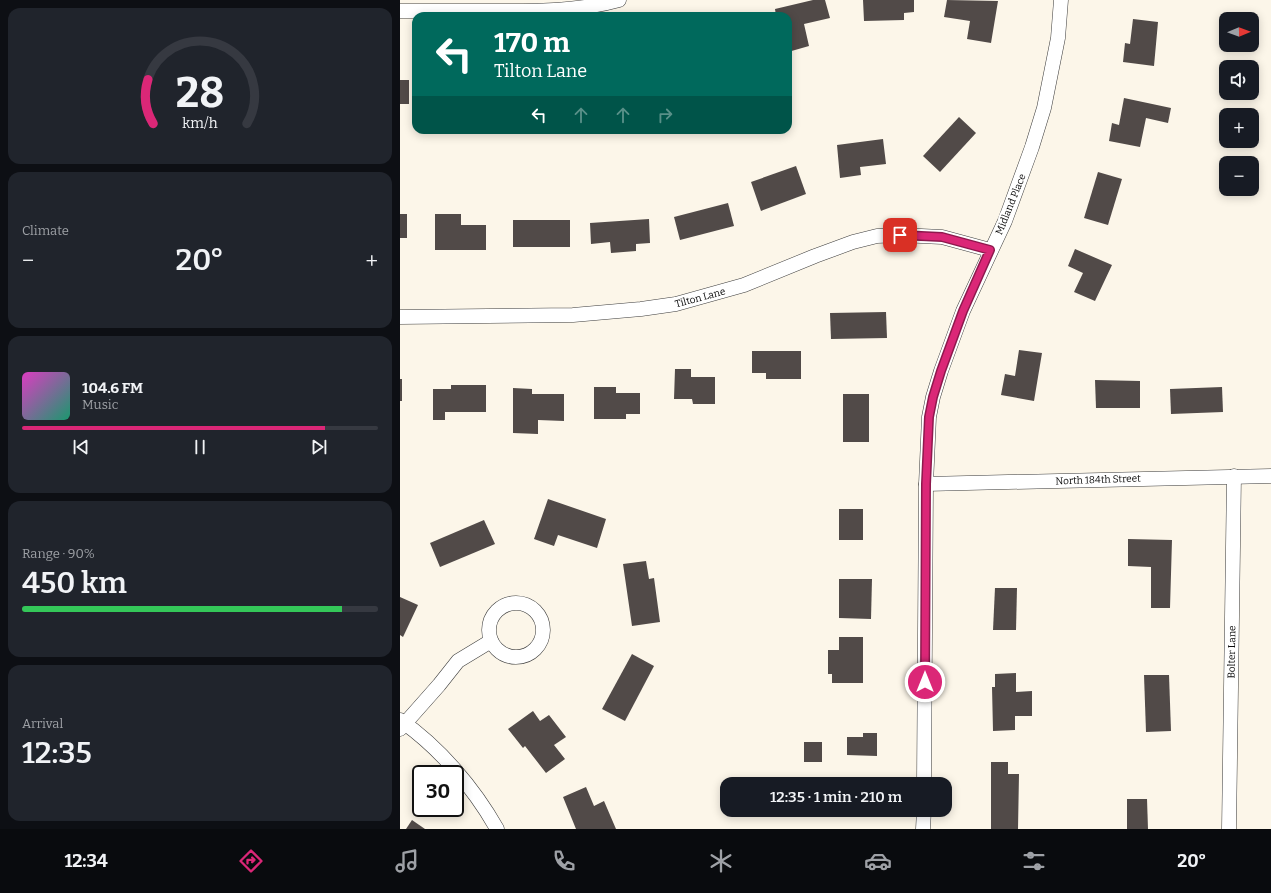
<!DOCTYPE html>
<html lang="en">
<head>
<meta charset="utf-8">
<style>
  :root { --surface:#171b24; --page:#20242c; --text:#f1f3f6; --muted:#9ea1a6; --line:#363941; --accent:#db2777 }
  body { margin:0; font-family:Bitter,serif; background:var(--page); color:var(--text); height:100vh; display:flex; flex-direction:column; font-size:15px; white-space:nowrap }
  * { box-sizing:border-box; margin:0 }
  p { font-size:13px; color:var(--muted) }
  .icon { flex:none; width:22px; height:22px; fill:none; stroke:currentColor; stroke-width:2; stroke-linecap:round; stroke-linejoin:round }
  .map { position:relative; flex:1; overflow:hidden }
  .side { display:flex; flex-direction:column; gap:8px; padding:8px; background:#0d0f14; width:400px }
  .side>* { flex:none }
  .hud { position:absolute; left:12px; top:12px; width:380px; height:122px; border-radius:12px; box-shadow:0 2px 10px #0003; background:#00695c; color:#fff; overflow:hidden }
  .needle { width:26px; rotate:89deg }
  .controls { position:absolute; left:819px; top:12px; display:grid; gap:8px }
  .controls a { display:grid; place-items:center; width:40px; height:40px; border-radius:8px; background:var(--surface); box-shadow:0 2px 10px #0003; font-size:20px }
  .speed { position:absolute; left:12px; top:765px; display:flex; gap:8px; font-size:20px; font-weight:700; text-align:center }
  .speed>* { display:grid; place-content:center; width:52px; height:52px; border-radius:50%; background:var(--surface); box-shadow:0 2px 10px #0003; line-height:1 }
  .speed .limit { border:2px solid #111; border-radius:6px; background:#fff; color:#111 }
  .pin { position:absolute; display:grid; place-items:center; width:34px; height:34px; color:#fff; margin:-17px; border-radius:8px; box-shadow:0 2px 6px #0006 }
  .me { position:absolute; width:44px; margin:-22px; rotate:0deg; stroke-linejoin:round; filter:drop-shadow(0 0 3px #0008) }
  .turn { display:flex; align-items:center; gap:14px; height:84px; padding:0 16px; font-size:18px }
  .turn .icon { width:52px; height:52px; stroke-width:2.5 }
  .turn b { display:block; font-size:28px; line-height:34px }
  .lanes { display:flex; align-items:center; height:38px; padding:0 16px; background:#0003; justify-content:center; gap:20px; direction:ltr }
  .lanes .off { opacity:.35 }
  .big { font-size:30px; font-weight:600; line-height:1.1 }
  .side .tile { flex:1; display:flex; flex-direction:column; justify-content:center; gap:6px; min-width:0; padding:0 14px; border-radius:12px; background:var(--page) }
  .side .dial { align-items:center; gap:0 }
  .dial svg { height:104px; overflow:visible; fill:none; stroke:var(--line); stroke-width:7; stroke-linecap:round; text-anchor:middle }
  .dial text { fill:var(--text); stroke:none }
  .song { display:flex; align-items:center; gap:12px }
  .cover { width:48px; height:48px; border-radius:6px; background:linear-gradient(135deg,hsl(310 70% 55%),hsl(160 70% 35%)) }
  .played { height:4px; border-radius:2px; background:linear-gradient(90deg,var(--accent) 85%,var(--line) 85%) }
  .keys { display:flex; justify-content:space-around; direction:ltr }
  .heat { display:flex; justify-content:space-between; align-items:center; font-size:22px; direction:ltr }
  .charge { height:6px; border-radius:3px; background:linear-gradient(90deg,#34c759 90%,var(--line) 0) }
  .trip { position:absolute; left:320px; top:777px; width:232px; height:40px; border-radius:12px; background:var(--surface); box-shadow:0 2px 10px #0003; font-weight:600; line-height:40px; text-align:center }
  .menu { display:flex; height:64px; justify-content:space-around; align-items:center; background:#090b0e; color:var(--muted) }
  .menu .icon { width:28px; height:28px }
  .menu .active { color:var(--accent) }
  .menu b { font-size:18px; color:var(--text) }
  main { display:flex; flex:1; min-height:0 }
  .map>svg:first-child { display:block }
</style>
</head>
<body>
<main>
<section class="side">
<div class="tile dial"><svg viewBox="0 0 100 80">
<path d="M14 69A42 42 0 1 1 86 69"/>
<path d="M14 69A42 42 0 0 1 10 35" stroke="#db2777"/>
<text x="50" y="56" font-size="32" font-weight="700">28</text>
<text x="50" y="72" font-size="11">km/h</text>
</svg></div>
<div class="tile"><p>Climate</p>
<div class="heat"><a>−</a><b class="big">20°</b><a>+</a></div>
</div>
<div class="tile">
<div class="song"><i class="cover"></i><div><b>104.6 FM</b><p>Music</p></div></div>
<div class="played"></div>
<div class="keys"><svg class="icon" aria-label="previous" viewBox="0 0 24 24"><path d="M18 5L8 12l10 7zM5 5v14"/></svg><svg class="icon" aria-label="pause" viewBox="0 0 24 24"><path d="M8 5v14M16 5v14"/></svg><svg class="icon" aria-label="next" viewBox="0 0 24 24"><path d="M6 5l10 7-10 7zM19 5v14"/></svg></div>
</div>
<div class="tile"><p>Range · 90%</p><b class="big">450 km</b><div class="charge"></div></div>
<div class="tile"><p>Arrival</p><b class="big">12:35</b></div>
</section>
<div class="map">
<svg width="871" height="829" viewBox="0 0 871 829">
  <rect width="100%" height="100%" fill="#fcf6e9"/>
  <!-- building -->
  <g fill="#514a48">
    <polygon points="413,0 425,0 430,18 404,24 409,46 388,52 388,16 376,16 375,9"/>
    <polygon points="463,0 514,0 514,12 504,13 504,20 464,21"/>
    <polygon points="547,0 598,1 591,43 567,39 570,21 544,17"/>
    <polygon points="733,19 758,22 754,66 723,62 725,43 730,44"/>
    <rect x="0" y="80" width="9" height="24"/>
    <polygon points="724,98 771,108 768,123 746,118 740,147 709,141 712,123 719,125"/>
    <polygon points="559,117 576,133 540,172 523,156"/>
    <polygon points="483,139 486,164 460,167 461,175 440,178 437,145"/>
    <polygon points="396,166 406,194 361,211 351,182"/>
    <polygon points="698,172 722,179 708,225 684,218"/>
    <polygon points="328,203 334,226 280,240 274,217"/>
    <rect x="0" y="214" width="7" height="24"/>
    <polygon points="35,214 61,214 61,225 86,225 86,250 35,250"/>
    <polygon points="249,219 250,243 236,244 236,251 211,253 210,242 191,244 190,223"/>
    <rect x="113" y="220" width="57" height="27"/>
    <polygon points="675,249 712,265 695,301 674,292 683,273 668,266"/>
    <polygon points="486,312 487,338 431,339 430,313"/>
    <polygon points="619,350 642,353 634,401 601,395 605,374 615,376"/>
    <polygon points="352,351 401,351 401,379 366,379 366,373 352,373"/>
    <polygon points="275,369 291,369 291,377 315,377 315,404 293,404 292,399 274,399"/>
    <rect x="0" y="379" width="2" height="22"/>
    <polygon points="695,380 740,381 740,408 696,408"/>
    <polygon points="51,385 86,385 86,412 45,412 45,420 33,420 33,389 51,389"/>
    <polygon points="194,387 216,387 216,393 240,393 240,414 226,414 226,419 194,419"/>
    <polygon points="822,387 823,412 771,414 770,389"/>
    <polygon points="113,388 132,389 132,394 164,394 164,421 138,420 138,434 113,433"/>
    <rect x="443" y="394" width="26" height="48"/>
    <polygon points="148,499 206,519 197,548 158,535 154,546 134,539"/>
    <rect x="439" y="509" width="24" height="31"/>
    <polygon points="84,520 95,544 40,567 30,543"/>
    <polygon points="728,539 772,540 770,608 751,608 751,567 728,566"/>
    <polygon points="246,561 249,579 254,578 260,622 232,626 223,564"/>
    <polygon points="439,579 472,579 471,619 439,618"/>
    <polygon points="595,588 617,588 616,630 593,630"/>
    <polygon points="0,597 18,605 3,637 0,635"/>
    <polygon points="439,637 463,637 463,683 432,683 432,674 428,674 428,650 439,650"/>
    <polygon points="232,654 254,666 225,721 202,709"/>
    <polygon points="616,673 616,692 632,691 632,716 615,716 615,730 593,731 592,687 595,687 595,674"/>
    <polygon points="744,675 769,675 771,731 746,732"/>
    <polygon points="133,711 140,721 149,715 166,737 154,745 165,759 146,773 125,746 123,748 108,729"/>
    <polygon points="463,733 477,733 477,756 447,755 447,737 463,737"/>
    <rect x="404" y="742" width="18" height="20"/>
    <polygon points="591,762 608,762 608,774 619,774 618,829 591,829"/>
    <polygon points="186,787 194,806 204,801 216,829 176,829 163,797"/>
    <polygon points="727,799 747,799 748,829 727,829"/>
    <polygon points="12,820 25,829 6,829"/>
  </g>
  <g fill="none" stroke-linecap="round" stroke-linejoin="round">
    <!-- minor casing -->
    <g stroke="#3d3d3d" stroke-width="15">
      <g id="minor">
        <path d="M 0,11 C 33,11 65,11 98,11 C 138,11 180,11 219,0"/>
        <polyline points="0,317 173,315 241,309 276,304 344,285 415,256 453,242 477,236 500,235 542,237 590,250"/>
        <polyline points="526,484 871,476"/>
        <circle cx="116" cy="630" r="27"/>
        <path d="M 0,720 C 39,747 74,788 97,829"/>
        <polyline points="0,729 39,685 58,661 91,641"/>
        <polyline points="524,784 526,484 529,417 533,397 541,371 563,311 605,221 632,147 644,108 658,38 661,0"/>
        <polyline points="523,829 524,810"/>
        <polyline points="829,829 834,476"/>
      </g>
    </g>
    <!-- minor -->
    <use href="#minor" stroke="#fff" stroke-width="14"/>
  </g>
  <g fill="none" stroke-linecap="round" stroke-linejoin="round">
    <!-- route casing -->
    <g stroke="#8e194d" stroke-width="10">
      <polyline id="route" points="500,235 542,237 590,250 563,311 541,371 533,397 529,417 526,484 525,682"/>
    </g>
    <!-- route -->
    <use href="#route" stroke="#db2777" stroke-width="7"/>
  </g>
  <g text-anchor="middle" stroke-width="4" stroke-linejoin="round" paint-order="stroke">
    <!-- street labels -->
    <g font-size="10" fill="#0a0a0a" stroke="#fff">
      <text transform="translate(610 204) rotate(-68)" y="4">Midland Place</text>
      <text transform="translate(300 297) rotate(-15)" y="4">Tilton Lane</text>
      <text transform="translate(698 479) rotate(-2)" y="4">North 184th Street</text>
      <text transform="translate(831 652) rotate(-89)" y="4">Bolter Lane</text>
    </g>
  </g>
</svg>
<div class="controls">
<a><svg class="needle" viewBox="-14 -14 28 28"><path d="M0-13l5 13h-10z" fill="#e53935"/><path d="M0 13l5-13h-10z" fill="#9ea1a6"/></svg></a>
<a><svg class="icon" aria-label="sound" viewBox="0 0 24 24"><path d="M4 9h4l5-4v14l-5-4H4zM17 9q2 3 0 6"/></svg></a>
<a>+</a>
<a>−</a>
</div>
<div class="speed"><div class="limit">30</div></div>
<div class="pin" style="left:500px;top:235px;background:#d93025"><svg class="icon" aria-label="arrive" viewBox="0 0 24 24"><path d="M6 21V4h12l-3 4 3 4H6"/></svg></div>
<svg class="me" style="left:525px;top:682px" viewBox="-20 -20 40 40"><circle r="17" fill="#db2777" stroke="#fff" stroke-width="3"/><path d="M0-11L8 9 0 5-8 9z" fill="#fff"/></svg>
<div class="trip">12:35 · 1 min · 210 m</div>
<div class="hud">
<div class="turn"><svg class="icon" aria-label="left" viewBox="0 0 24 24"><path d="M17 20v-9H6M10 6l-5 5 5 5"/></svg><div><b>170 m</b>Tilton Lane</div></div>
<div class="lanes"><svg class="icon" aria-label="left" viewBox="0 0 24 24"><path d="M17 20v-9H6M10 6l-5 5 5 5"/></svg><svg class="icon off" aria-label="ahead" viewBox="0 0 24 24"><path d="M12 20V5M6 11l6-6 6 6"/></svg><svg class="icon off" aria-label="ahead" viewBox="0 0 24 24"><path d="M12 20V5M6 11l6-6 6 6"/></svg><svg class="icon off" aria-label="right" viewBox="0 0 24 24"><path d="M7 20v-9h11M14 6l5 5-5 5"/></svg></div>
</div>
</div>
</main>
<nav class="menu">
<b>12:34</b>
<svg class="icon active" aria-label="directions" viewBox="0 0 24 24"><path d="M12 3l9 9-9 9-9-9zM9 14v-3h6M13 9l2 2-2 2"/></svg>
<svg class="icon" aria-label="music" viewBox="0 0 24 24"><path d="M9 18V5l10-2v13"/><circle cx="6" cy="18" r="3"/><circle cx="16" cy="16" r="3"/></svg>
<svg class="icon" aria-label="phone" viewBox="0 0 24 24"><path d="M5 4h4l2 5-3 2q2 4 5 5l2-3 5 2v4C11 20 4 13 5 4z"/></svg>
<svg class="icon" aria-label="climate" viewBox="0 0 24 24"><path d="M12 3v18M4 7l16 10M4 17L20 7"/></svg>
<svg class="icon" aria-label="car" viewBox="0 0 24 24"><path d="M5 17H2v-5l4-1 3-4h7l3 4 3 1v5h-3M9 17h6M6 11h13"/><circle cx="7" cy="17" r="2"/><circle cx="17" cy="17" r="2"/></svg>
<svg class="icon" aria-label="filters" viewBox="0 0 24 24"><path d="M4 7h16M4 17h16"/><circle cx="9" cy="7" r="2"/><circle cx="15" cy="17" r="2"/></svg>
<b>20°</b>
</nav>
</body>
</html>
